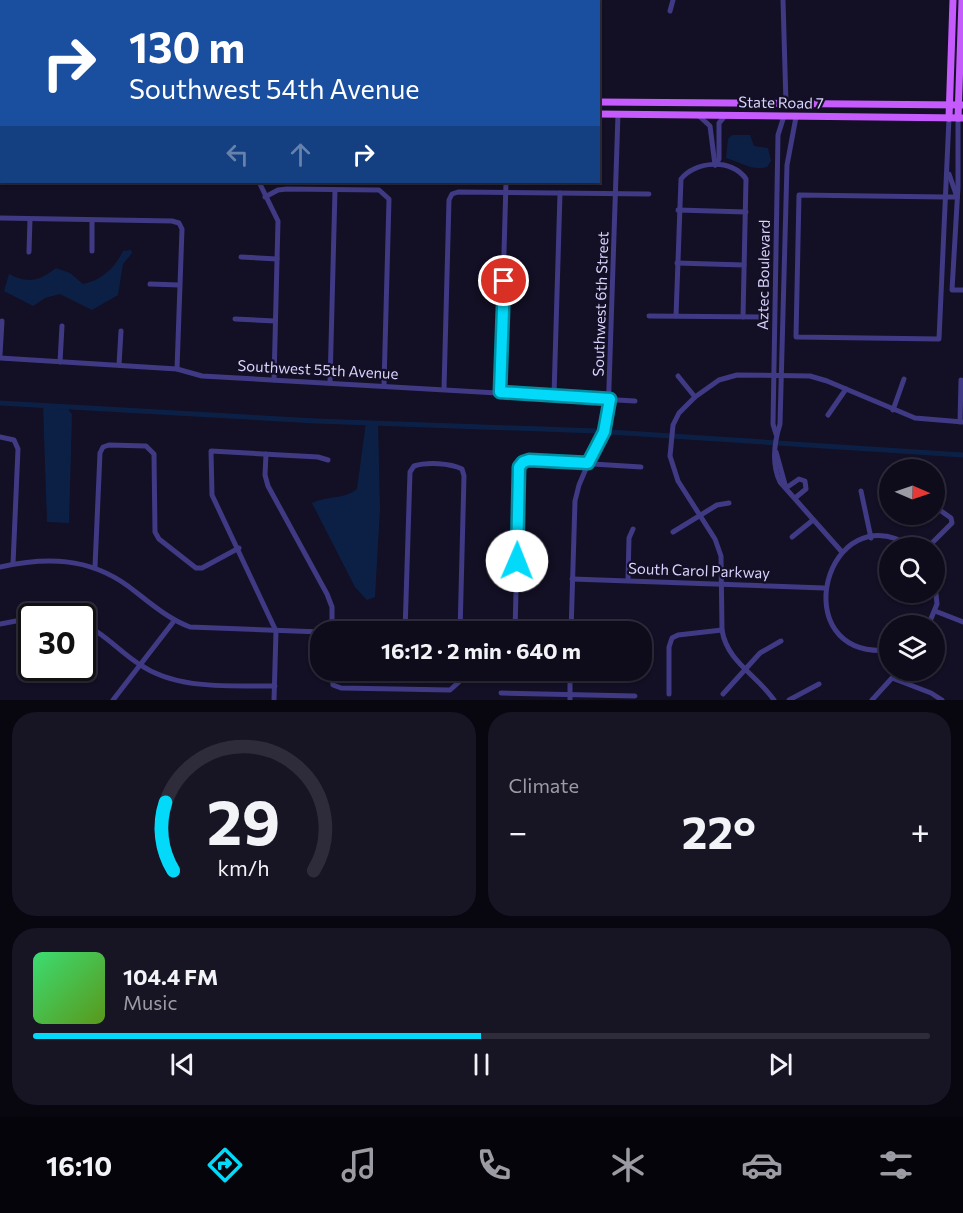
<!DOCTYPE html>
<html lang="en">
<head>
<meta charset="utf-8">
<style>
  :root { --surface:#0e0b1b; --page:#171424; --text:#f1f3f6; --muted:#9b9ba3; --line:#2e2b3a; --accent:#03dafa }
  body { margin:0; font-family:Commissioner,sans-serif; background:var(--page); color:var(--text); height:100vh; display:flex; flex-direction:column; font-size:22px; white-space:nowrap }
  * { box-sizing:border-box; margin:0 }
  p { font-size:20px; color:var(--muted) }
  .icon { flex:none; width:33px; height:33px; fill:none; stroke:currentColor; stroke-width:2; stroke-linecap:round; stroke-linejoin:round }
  .map { position:relative; height:700px; overflow:hidden }
  .sheet { display:flex; flex-direction:column; gap:12px; padding:12px; background:#08060f; flex:1 }
  .sheet>* { flex:none }
  .top-card { position:absolute; left:0px; top:0px; width:600px; height:183px; box-shadow:0 2px 4px #0004,0 0 0 2px var(--line); background:#1a4fa0; color:#fff; overflow:hidden }
  .needle { width:39px; rotate:92deg }
  .tools { position:absolute; left:879px; top:459px; display:grid; gap:12px }
  .tools a { display:grid; place-items:center; width:66px; height:66px; border-radius:50%; background:var(--surface); box-shadow:0 2px 4px #0004,0 0 0 2px var(--line); font-size:30px }
  .speed { position:absolute; left:18px; top:603px; display:flex; gap:12px; font-size:30px; font-weight:700; text-align:center }
  .speed>* { display:grid; place-content:center; width:78px; height:78px; border-radius:50%; background:var(--surface); box-shadow:0 2px 4px #0004,0 0 0 2px var(--line); line-height:1 }
  .speed .limit { border:3px solid #111; border-radius:9px; background:#fff; color:#111 }
  .pin { position:absolute; display:grid; place-items:center; width:51px; height:51px; color:#fff; margin:-26px; border:3px solid #fff; border-radius:50%; box-shadow:0 2px 6px #0007 }
  .me { position:absolute; width:66px; margin:-33px; rotate:1deg; stroke-linejoin:round; filter:drop-shadow(0 0 4px #0008) }
  .turn { display:flex; align-items:center; gap:21px; height:126px; padding:0 30px; font-size:27px }
  .turn .icon { width:78px; height:78px; stroke-width:2.5 }
  .turn b { display:block; font-size:42px; line-height:51px }
  .lanes { display:flex; align-items:center; height:57px; padding:0 30px; background:#0003; justify-content:center; gap:30px; direction:ltr }
  .lanes .off { opacity:.35 }
  .big { font-size:45px; font-weight:700; line-height:1.1 }
  .sheet .widget { flex:1; display:flex; flex-direction:column; justify-content:center; gap:9px; min-width:0; padding:0 21px; border-radius:24px; background:var(--page) }
  .sheet .dial { align-items:center; gap:0 }
  .dial svg { height:156px; overflow:visible; fill:none; stroke:var(--line); stroke-width:7; stroke-linecap:round; text-anchor:middle }
  .dial text { fill:var(--text); stroke:none }
  .song { display:flex; align-items:center; gap:18px }
  .cover { width:72px; height:72px; border-radius:9px; background:linear-gradient(135deg,hsl(140 70% 55%),hsl(90 70% 35%)) }
  .played { height:6px; border-radius:3px; background:linear-gradient(90deg,var(--accent) 50%,var(--line) 50%) }
  .keys { display:flex; justify-content:space-around; direction:ltr }
  .heat { display:flex; justify-content:space-between; align-items:center; font-size:33px; direction:ltr }
  .sheet .tiles { flex:1; display:grid; gap:12px; grid-template-columns:1fr 1fr }
  .widget:last-child { grid-column:span 2 }
  .trip { position:absolute; left:310px; top:621px; width:342px; height:60px; border-radius:24px; background:var(--surface); box-shadow:0 2px 4px #0004,0 0 0 2px var(--line); font-weight:700; line-height:60px; text-align:center }
  .menu { display:flex; height:96px; justify-content:space-around; align-items:center; background:#06040b; color:var(--muted) }
  .menu .icon { width:42px; height:42px }
  .menu .current { color:var(--accent) }
  .menu b { font-size:27px; color:var(--text) }
  .map>svg:first-child { display:block }
</style>
</head>
<body>
<div class="map">
<svg width="963" height="700" viewBox="0 0 963 700">
  <rect width="100%" height="100%" fill="#130f24"/>
  <!-- water -->
  <g fill="#0c2046">
    <path d="M 732,135 L 750,135 L 754,146 L 768,148 L 771,161 L 767,167 C 752,171 740,162 726,158 L 728,139 Z"/>
    <path d="M 131,250 L 132,253 L 123,264 L 118,295 L 92,310 L 60,294 L 45,298 L 33,306 L 4,291 L 9,274 C 29,284 39,281 56,268 L 70,273 L 83,284 C 102,280 115,268 123,251 Z"/>
    <polygon points="43,405 66,407 72,414 69,523 47,522"/>
    <path d="M 366,422 L 378,423 L 380,509 L 375,597 L 367,600 L 355,587 L 312,503 C 330,495 342,500 357,489 Z"/>
  </g>
  <g fill="none" stroke-linecap="round" stroke-linejoin="round">
    <!-- canal -->
    <g stroke="#0c2046" stroke-width="5">
      <polyline points="0,403 316,421 597,431"/>
      <polyline points="610,432 963,455"/>
    </g>
    <!-- minor -->
    <g stroke="#3f3a83" stroke-width="5">
      <polyline points="783,0 786,104"/>
      <polyline points="248,2 248,0"/>
      <polyline points="510,2 510,0"/>
      <polyline points="580,2 580,0"/>
      <polyline points="670,11 673,0"/>
      <polyline points="698,115 710,126 715,165"/>
      <path d="M 796,117 L 787,165 L 780,424 C 774,443 771,463 780,482 L 842,552"/>
      <polyline points="949,118 939,339 796,337 799,195 944,197 957,197"/>
      <polyline points="958,118 958,187 952,290 963,290"/>
      <polyline points="715,165 719,159 719,123 725,116"/>
      <polyline points="949,174 957,197"/>
      <polyline points="259,182 278,221 274,380"/>
      <polyline points="265,197 278,190 287,189 379,190 389,199 384,385"/>
      <polyline points="678,210 746,212"/>
      <polyline points="0,218 172,221 179,223 182,229 177,369"/>
      <polyline points="92,220 92,251"/>
      <polyline points="29,252 30,219"/>
      <polyline points="241,257 277,259"/>
      <polyline points="677,263 744,265"/>
      <polyline points="150,284 179,285"/>
      <polyline points="649,316 767,317"/>
      <path d="M 676,316 L 681,179 C 695,161 732,158 746,179 L 743,317"/>
      <polyline points="235,319 275,321"/>
      <polyline points="0,355 2,321"/>
      <polyline points="0,358 177,369 202,376 635,401"/>
      <polyline points="60,362 62,326"/>
      <polyline points="119,365 121,331"/>
      <polyline points="678,376 695,397"/>
      <polyline points="330,383 335,190"/>
      <polyline points="444,389 449,200 452,194 458,192 649,194"/>
      <polyline points="500,392 506,182"/>
      <polyline points="554,395 560,193"/>
      <polyline points="893,410 904,379"/>
      <polyline points="828,415 846,389"/>
      <polyline points="960,422 961,380"/>
      <polyline points="776,434 773,424 778,135 784,116"/>
      <polyline points="0,437 14,440 18,449 13,564"/>
      <polyline points="776,452 786,488"/>
      <polyline points="266,454 265,475 268,486 327,594 332,607 332,632"/>
      <polyline points="786,488 799,479 805,481 806,489 795,498"/>
      <polyline points="861,491 871,538"/>
      <polyline points="673,532 717,505 729,503"/>
      <polyline points="792,537 813,520"/>
      <polyline points="927,548 952,523 951,518 934,506"/>
      <path d="M 0,567 C 46,557 88,557 128,586 C 148,601 166,618 190,627 L 321,632"/>
      <polyline points="95,567 100,453 103,447 109,445 146,446 154,454 155,532 159,539 196,568 202,568 239,548"/>
      <polyline points="572,579 824,588"/>
      <polyline points="628,580 629,538 633,529"/>
      <polyline points="935,611 963,622"/>
      <polyline points="40,616 60,616"/>
      <polyline points="24,620 23,665 25,671 63,674"/>
      <path d="M 82,623 C 103,632 120,652 139,664 C 178,691 230,685 275,686"/>
      <polyline points="0,624 32,618"/>
      <polyline points="928,626 937,604 934,575"/>
      <path d="M 405,632 L 410,472 L 414,466 C 427,462 450,463 462,469 L 464,476 L 460,632"/>
      <polyline points="515,632 519,467 529,460 641,467"/>
      <polyline points="571,632 575,501 579,485 608,417 618,114"/>
      <path d="M 890,650 C 781,660 826,489 914,548"/>
      <polyline points="331,670 333,685 341,688 450,690 459,682 459,670"/>
      <polyline points="892,678 931,693 942,700"/>
      <polyline points="501,693 635,696"/>
      <polyline points="669,694 669,647 672,638 678,635 722,630"/>
      <polyline points="723,694 760,653 781,641"/>
      <polyline points="113,700 174,621"/>
      <polyline points="274,700 276,631 212,495 211,451 318,457 328,460"/>
      <polyline points="570,700 570,670"/>
      <path d="M 774,700 C 757,675 727,662 722,630 L 721,556 L 715,539 L 678,481 L 670,456 L 673,425 L 679,413 L 695,397 L 719,380 L 737,375 L 810,376 L 827,381 L 915,418 L 963,422"/>
      <polyline points="789,700 819,684"/>
      <polyline points="872,700 892,678"/>
    </g>
    <!-- major -->
    <g stroke="#c55bfd" stroke-width="7">
      <polyline points="0,96 2,96"/>
      <polyline points="598,102 963,105"/>
      <polyline points="0,107 2,107"/>
      <polyline points="598,114 963,118"/>
      <polyline points="949,118 953,0"/>
      <polyline points="958,118 962,0"/>
    </g>
  </g>
  <g fill="none" stroke-linecap="round" stroke-linejoin="round">
    <!-- route casing -->
    <g stroke="#028ea2" stroke-width="15">
      <polyline id="route" points="504,281 500,392 610,399 604,432 588,463 529,460 523,462 519,467 517,561"/>
    </g>
    <!-- route -->
    <use href="#route" stroke="#03dafa" stroke-width="10"/>
  </g>
  <g text-anchor="middle" stroke-width="4.5" stroke-linejoin="round" paint-order="stroke">
    <!-- street labels -->
    <g font-size="15" fill="#d9d3fe" stroke="#130f24">
      <text transform="translate(781 103) rotate(1)" y="5">State Road 7</text>
      <text transform="translate(764 275) rotate(-89)" y="5">Aztec Boulevard</text>
      <text transform="translate(601 304) rotate(-88)" y="5">Southwest 6th Street</text>
      <text transform="translate(318 370) rotate(3)" y="5">Southwest 55th Avenue</text>
      <text transform="translate(699 571) rotate(2)" y="5">South Carol Parkway</text>
    </g>
  </g>
</svg>
<div class="tools">
<a><svg class="needle" viewBox="-14 -14 28 28"><path d="M0-13l5 13h-10z" fill="#e53935"/><path d="M0 13l5-13h-10z" fill="#9b9ba3"/></svg></a>
<a><svg class="icon" aria-label="search" viewBox="0 0 24 24"><circle cx="10" cy="10" r="6"/><path d="M15 15l6 6"/></svg></a>
<a><svg class="icon" aria-label="layers" viewBox="0 0 24 24"><path d="M12 4l9 5-9 5-9-5zM3 14l9 5 9-5"/></svg></a>
</div>
<div class="speed"><div class="limit">30</div></div>
<div class="pin" style="left:504px;top:281px;background:#d93025"><svg class="icon" aria-label="arrive" viewBox="0 0 24 24"><path d="M6 21V4h12l-3 4 3 4H6"/></svg></div>
<svg class="me" style="left:517px;top:561px" viewBox="-20 -20 40 40"><circle r="19" fill="#fff"/><path d="M0-13L10 11 0 6-10 11z" fill="#03dafa"/></svg>
<div class="trip">16:12 · 2 min · 640 m</div>
<div class="top-card">
<div class="turn"><svg class="icon" aria-label="right" viewBox="0 0 24 24"><path d="M7 20v-9h11M14 6l5 5-5 5"/></svg><div><b>130 m</b>Southwest 54th Avenue</div></div>
<div class="lanes"><svg class="icon off" aria-label="left" viewBox="0 0 24 24"><path d="M17 20v-9H6M10 6l-5 5 5 5"/></svg><svg class="icon off" aria-label="ahead" viewBox="0 0 24 24"><path d="M12 20V5M6 11l6-6 6 6"/></svg><svg class="icon" aria-label="right" viewBox="0 0 24 24"><path d="M7 20v-9h11M14 6l5 5-5 5"/></svg></div>
</div>
</div>
<section class="sheet">
<div class="tiles">
<div class="widget dial"><svg viewBox="0 0 100 80">
<path d="M14 69A42 42 0 1 1 86 69"/>
<path d="M14 69A42 42 0 0 1 10 34" stroke="#03dafa"/>
<text x="50" y="56" font-size="32" font-weight="700">29</text>
<text x="50" y="72" font-size="11">km/h</text>
</svg></div>
<div class="widget"><p>Climate</p>
<div class="heat"><a>−</a><b class="big">22°</b><a>+</a></div>
</div>
<div class="widget">
<div class="song"><i class="cover"></i><div><b>104.4 FM</b><p>Music</p></div></div>
<div class="played"></div>
<div class="keys"><svg class="icon" aria-label="previous" viewBox="0 0 24 24"><path d="M18 5L8 12l10 7zM5 5v14"/></svg><svg class="icon" aria-label="pause" viewBox="0 0 24 24"><path d="M8 5v14M16 5v14"/></svg><svg class="icon" aria-label="next" viewBox="0 0 24 24"><path d="M6 5l10 7-10 7zM19 5v14"/></svg></div>
</div>
</div>
</section>
<nav class="menu">
<b>16:10</b>
<svg class="icon current" aria-label="directions" viewBox="0 0 24 24"><path d="M12 3l9 9-9 9-9-9zM9 14v-3h6M13 9l2 2-2 2"/></svg>
<svg class="icon" aria-label="music" viewBox="0 0 24 24"><path d="M9 18V5l10-2v13"/><circle cx="6" cy="18" r="3"/><circle cx="16" cy="16" r="3"/></svg>
<svg class="icon" aria-label="phone" viewBox="0 0 24 24"><path d="M5 4h4l2 5-3 2q2 4 5 5l2-3 5 2v4C11 20 4 13 5 4z"/></svg>
<svg class="icon" aria-label="climate" viewBox="0 0 24 24"><path d="M12 3v18M4 7l16 10M4 17L20 7"/></svg>
<svg class="icon" aria-label="car" viewBox="0 0 24 24"><path d="M5 17H2v-5l4-1 3-4h7l3 4 3 1v5h-3M9 17h6M6 11h13"/><circle cx="7" cy="17" r="2"/><circle cx="17" cy="17" r="2"/></svg>
<svg class="icon" aria-label="filters" viewBox="0 0 24 24"><path d="M4 7h16M4 17h16"/><circle cx="9" cy="7" r="2"/><circle cx="15" cy="17" r="2"/></svg>
</nav>
</body>
</html>
